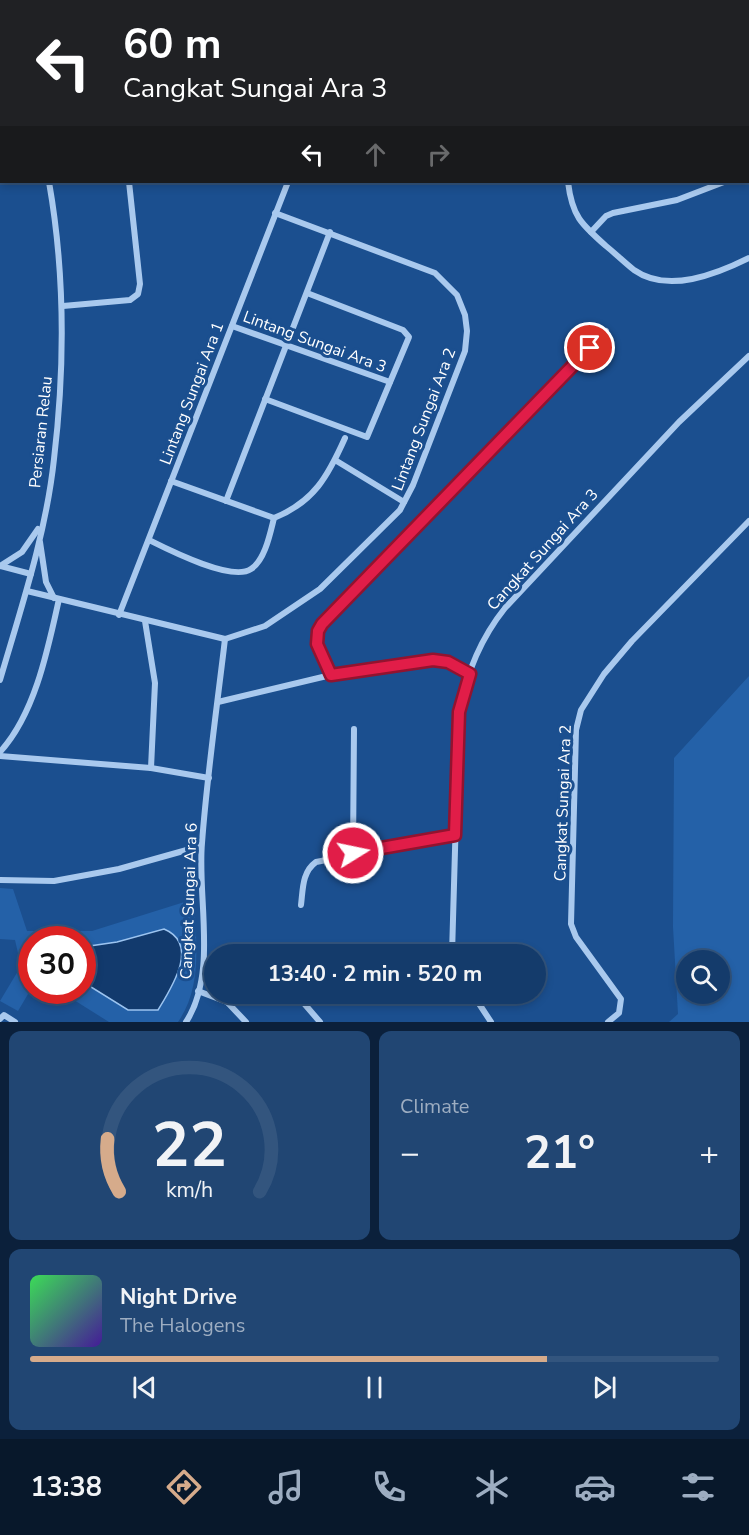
<!DOCTYPE html>
<html lang="en">
<head>
<meta charset="utf-8">
<style>
  :root { --surface:#143b6b; --page:#214673; --text:#f1f3f6; --muted:#9dadc1; --line:#33557e; --accent:#d6ab8b }
  body { margin:0; font-family:"Nunito Sans",sans-serif; background:var(--page); color:var(--text); height:100vh; display:flex; flex-direction:column; font-size:22px; white-space:nowrap }
  * { box-sizing:border-box; margin:0 }
  p { font-size:20px; color:var(--muted) }
  .icon { flex:none; width:33px; height:33px; fill:none; stroke:currentColor; stroke-width:2; stroke-linecap:round; stroke-linejoin:round }
  .map { position:relative; height:1022px; overflow:hidden }
  .panel { display:flex; flex-direction:column; gap:9px; padding:9px; background:#0b203b; flex:1 }
  .panel>* { flex:none }
  .guide { position:absolute; left:0px; top:0px; width:750px; height:183px; box-shadow:0 3px 9px #0003,0 0 0 2px var(--line); background:#202124; color:#fff; overflow:hidden }
  .buttons { position:absolute; left:676px; top:950px; display:grid; gap:12px }
  .buttons a { display:grid; place-items:center; width:54px; height:54px; border-radius:50%; background:var(--surface); box-shadow:0 3px 9px #0003,0 0 0 2px var(--line); font-size:30px }
  .speed { position:absolute; left:18px; top:926px; display:flex; gap:12px; font-size:30px; font-weight:700; text-align:center }
  .speed>* { display:grid; place-content:center; width:78px; height:78px; border-radius:50%; background:var(--surface); box-shadow:0 3px 9px #0003,0 0 0 2px var(--line); line-height:1 }
  .speed .limit { border:9px solid #d22; background:#fff; color:#111 }
  .pin { position:absolute; display:grid; place-items:center; width:51px; height:51px; color:#fff; margin:-26px; border:3px solid #fff; border-radius:50%; box-shadow:0 2px 6px #0007 }
  .me { position:absolute; width:66px; margin:-33px; rotate:80deg; stroke-linejoin:round; filter:drop-shadow(0 0 4px #0008) }
  .turn { display:flex; align-items:center; gap:21px; height:126px; padding:0 24px; font-size:27px }
  .turn .icon { width:78px; height:78px; stroke-width:2.5 }
  .turn b { display:block; font-size:42px; line-height:51px }
  .lanes { display:flex; align-items:center; height:57px; padding:0 24px; background:#0003; justify-content:center; gap:30px; direction:ltr }
  .lanes .off { opacity:.35 }
  .big { font-size:45px; font-weight:700; line-height:1.1 }
  .panel .widget { flex:1; display:flex; flex-direction:column; justify-content:center; gap:9px; min-width:0; padding:0 21px; border-radius:12px; background:var(--page) }
  .panel .dial { align-items:center; gap:0 }
  .dial svg { height:156px; overflow:visible; fill:none; stroke:var(--line); stroke-width:7; stroke-linecap:round; text-anchor:middle }
  .dial text { fill:var(--text); stroke:none }
  .song { display:flex; align-items:center; gap:18px }
  .cover { width:72px; height:72px; border-radius:9px; background:linear-gradient(135deg,hsl(130 70% 55%),hsl(260 70% 35%)) }
  .played { height:6px; border-radius:3px; background:linear-gradient(90deg,var(--accent) 75%,var(--line) 75%) }
  .keys { display:flex; justify-content:space-around; direction:ltr }
  .heat { display:flex; justify-content:space-between; align-items:center; font-size:33px; direction:ltr }
  .panel .tiles { flex:1; display:grid; gap:9px; grid-template-columns:1fr 1fr }
  .widget:last-child { grid-column:span 2 }
  .trip { position:absolute; left:204px; top:944px; width:342px; height:60px; border-radius:30px; background:var(--surface); box-shadow:0 3px 9px #0003,0 0 0 2px var(--line); font-weight:700; line-height:60px; text-align:center }
  .dock { display:flex; height:96px; justify-content:space-around; align-items:center; background:#08182b; color:var(--muted) }
  .dock .icon { width:42px; height:42px }
  .dock .selected { color:var(--accent) }
  .dock b { font-size:27px; color:var(--text) }
  .map>svg:first-child { display:block }
</style>
</head>
<body>
<div class="map">
<svg width="749" height="1022" viewBox="0 0 749 1022">
  <rect width="100%" height="100%" fill="#1b4f8f"/>
  <!-- green -->
  <g fill="#2461a8" fill-rule="evenodd">
    <path d="M 749,676 L 749,1022 L 669,1022 L 678,1014 L 673,927 L 674,758 ZM 687,960 L 720,960 L 720,993 L 687,993 Z"/>
    <path d="M 0,888 L 13,889 L 27,931 L 92,931 L 194,899 C 196,940 203,986 178,1022 L 109,1022 L 58,990 L 82,990 L 82,939 L 32,939 L 31,989 L 18,1011 L 0,1001 L 21,966 L 15,940 L 0,939 Z"/>
  </g>
  <!-- water -->
  <path fill="#123a6d" stroke="#9cc4f0" stroke-width="1.5" d="M 164,929 C 200,944 172,987 158,1010 L 128,1010 L 83,982 L 83,947 L 117,942 Z"/>
  <g fill="none" stroke-linecap="round" stroke-linejoin="round">
    <!-- street -->
    <g stroke="#a9c9ee" stroke-width="6">
      <polyline points="3,0 4,2"/>
      <polyline points="82,0 82,2"/>
      <polyline points="449,0 456,2"/>
      <polyline points="15,2 19,0"/>
      <polyline points="462,2 463,0"/>
      <polyline points="646,2 656,0"/>
      <polyline points="748,170 749,170"/>
      <path d="M 568,182 C 572,216 581,224 606,246 C 616,254 625,263 634,270 C 668,294 717,274 749,258"/>
      <polyline points="591,232 606,216 613,213 677,200 724,182"/>
      <polyline points="63,306 130,300 138,294 140,284 129,182"/>
      <polyline points="232,326 390,382"/>
      <polyline points="265,399 367,437 409,337 403,330 307,293"/>
      <polyline points="335,460 404,502"/>
      <path d="M 171,481 L 274,518 C 314,502 328,476 345,438"/>
      <polyline points="226,501 330,232"/>
      <path d="M 149,540 C 169,550 232,582 251,569 C 265,560 270,534 274,518"/>
      <polyline points="40,542 46,582 54,598"/>
      <polyline points="0,566 22,552 38,529"/>
      <polyline points="0,566 31,574"/>
      <polyline points="27,591 225,639 265,626 320,589 400,510 413,485 465,351 467,331 465,315 457,295 435,273 275,213"/>
      <polyline points="119,615 288,182"/>
      <polyline points="145,621 155,683 151,768"/>
      <path d="M 331,675 C 323,658 312,642 322,624 L 606,331"/>
      <path d="M 0,680 C 21,608 46,534 54,459 C 65,367 65,273 49,182"/>
      <polyline points="218,702 331,675 424,660 448,662 470,673"/>
      <path d="M 0,752 C 35,714 48,649 59,599"/>
      <polyline points="0,756 151,768 209,778"/>
      <polyline points="353,853 354,729"/>
      <polyline points="0,880 54,881 119,869 201,846"/>
      <path d="M 301,905 C 303,889 302,872 316,862 L 455,835"/>
      <polyline points="442,954 452,952"/>
      <path d="M 452,954 L 459,712 C 466,675 481,638 505,608 L 679,422 L 749,356"/>
      <polyline points="198,991 227,1002 246,1022"/>
      <polyline points="295,993 320,1022"/>
      <polyline points="472,993 491,1022"/>
      <polyline points="0,1019 4,1015 15,1022"/>
      <path d="M 186,1022 C 218,973 197,898 202,843 C 207,775 217,707 225,639"/>
      <polyline points="608,1022 619,1013 621,999 576,937 571,924 576,730 581,710 604,674 632,641 749,521"/>
    </g>
  </g>
  <g fill="none" stroke-linecap="round" stroke-linejoin="round">
    <!-- route casing -->
    <g stroke="#92132f" stroke-width="15">
      <polyline id="route" points="353,853 455,835 459,712 470,674 448,662 433,660 331,675 317,644 318,631 322,624 590,348"/>
    </g>
    <!-- route -->
    <use href="#route" stroke="#e11d48" stroke-width="10"/>
  </g>
  <g text-anchor="middle" stroke-width="6" stroke-linejoin="round" paint-order="stroke">
    <!-- street labels -->
    <g font-size="16" fill="#fff" stroke="#1b4f8f">
      <text transform="translate(315 341) rotate(20)" y="6">Lintang Sungai Ara 3</text>
      <text transform="translate(191 393) rotate(-69)" y="6">Lintang Sungai Ara 1</text>
      <text transform="translate(423 419) rotate(-69)" y="6">Lintang Sungai Ara 2</text>
      <text transform="translate(40 432) rotate(-84)" y="6">Persiaran Relau</text>
      <text transform="translate(542 549) rotate(-48)" y="6">Cangkat Sungai Ara 3</text>
      <text transform="translate(562 803) rotate(-88)" y="6">Cangkat Sungai Ara 2</text>
      <text transform="translate(188 901) rotate(-88)" y="6">Cangkat Sungai Ara 6</text>
    </g>
  </g>
</svg>
<div class="buttons">
<a><svg class="icon" aria-label="search" viewBox="0 0 24 24"><circle cx="10" cy="10" r="6"/><path d="M15 15l6 6"/></svg></a>
</div>
<div class="speed"><div class="limit">30</div></div>
<div class="pin" style="left:590px;top:348px;background:#d93025"><svg class="icon" aria-label="arrive" viewBox="0 0 24 24"><path d="M6 21V4h12l-3 4 3 4H6"/></svg></div>
<svg class="me" style="left:353px;top:853px" viewBox="-20 -20 40 40"><circle r="17" fill="#e11d48" stroke="#fff" stroke-width="3"/><path d="M0-11L8 9 0 5-8 9z" fill="#fff"/></svg>
<div class="trip">13:40 · 2 min · 520 m</div>
<div class="guide">
<div class="turn"><svg class="icon" aria-label="left" viewBox="0 0 24 24"><path d="M17 20v-9H6M10 6l-5 5 5 5"/></svg><div><b>60 m</b>Cangkat Sungai Ara 3</div></div>
<div class="lanes"><svg class="icon" aria-label="left" viewBox="0 0 24 24"><path d="M17 20v-9H6M10 6l-5 5 5 5"/></svg><svg class="icon off" aria-label="ahead" viewBox="0 0 24 24"><path d="M12 20V5M6 11l6-6 6 6"/></svg><svg class="icon off" aria-label="right" viewBox="0 0 24 24"><path d="M7 20v-9h11M14 6l5 5-5 5"/></svg></div>
</div>
</div>
<section class="panel">
<div class="tiles">
<div class="widget dial"><svg viewBox="0 0 100 80">
<path d="M14 69A42 42 0 1 1 86 69"/>
<path d="M14 69A42 42 0 0 1 8 42" stroke="#d6ab8b"/>
<text x="50" y="56" font-size="32" font-weight="700">22</text>
<text x="50" y="72" font-size="11">km/h</text>
</svg></div>
<div class="widget"><p>Climate</p>
<div class="heat"><a>−</a><b class="big">21°</b><a>+</a></div>
</div>
<div class="widget">
<div class="song"><i class="cover"></i><div><b>Night Drive</b><p>The Halogens</p></div></div>
<div class="played"></div>
<div class="keys"><svg class="icon" aria-label="previous" viewBox="0 0 24 24"><path d="M18 5L8 12l10 7zM5 5v14"/></svg><svg class="icon" aria-label="pause" viewBox="0 0 24 24"><path d="M8 5v14M16 5v14"/></svg><svg class="icon" aria-label="next" viewBox="0 0 24 24"><path d="M6 5l10 7-10 7zM19 5v14"/></svg></div>
</div>
</div>
</section>
<nav class="dock">
<b>13:38</b>
<svg class="icon selected" aria-label="directions" viewBox="0 0 24 24"><path d="M12 3l9 9-9 9-9-9zM9 14v-3h6M13 9l2 2-2 2"/></svg>
<svg class="icon" aria-label="music" viewBox="0 0 24 24"><path d="M9 18V5l10-2v13"/><circle cx="6" cy="18" r="3"/><circle cx="16" cy="16" r="3"/></svg>
<svg class="icon" aria-label="phone" viewBox="0 0 24 24"><path d="M5 4h4l2 5-3 2q2 4 5 5l2-3 5 2v4C11 20 4 13 5 4z"/></svg>
<svg class="icon" aria-label="climate" viewBox="0 0 24 24"><path d="M12 3v18M4 7l16 10M4 17L20 7"/></svg>
<svg class="icon" aria-label="car" viewBox="0 0 24 24"><path d="M5 17H2v-5l4-1 3-4h7l3 4 3 1v5h-3M9 17h6M6 11h13"/><circle cx="7" cy="17" r="2"/><circle cx="17" cy="17" r="2"/></svg>
<svg class="icon" aria-label="filters" viewBox="0 0 24 24"><path d="M4 7h16M4 17h16"/><circle cx="9" cy="7" r="2"/><circle cx="15" cy="17" r="2"/></svg>
</nav>
</body>
</html>
